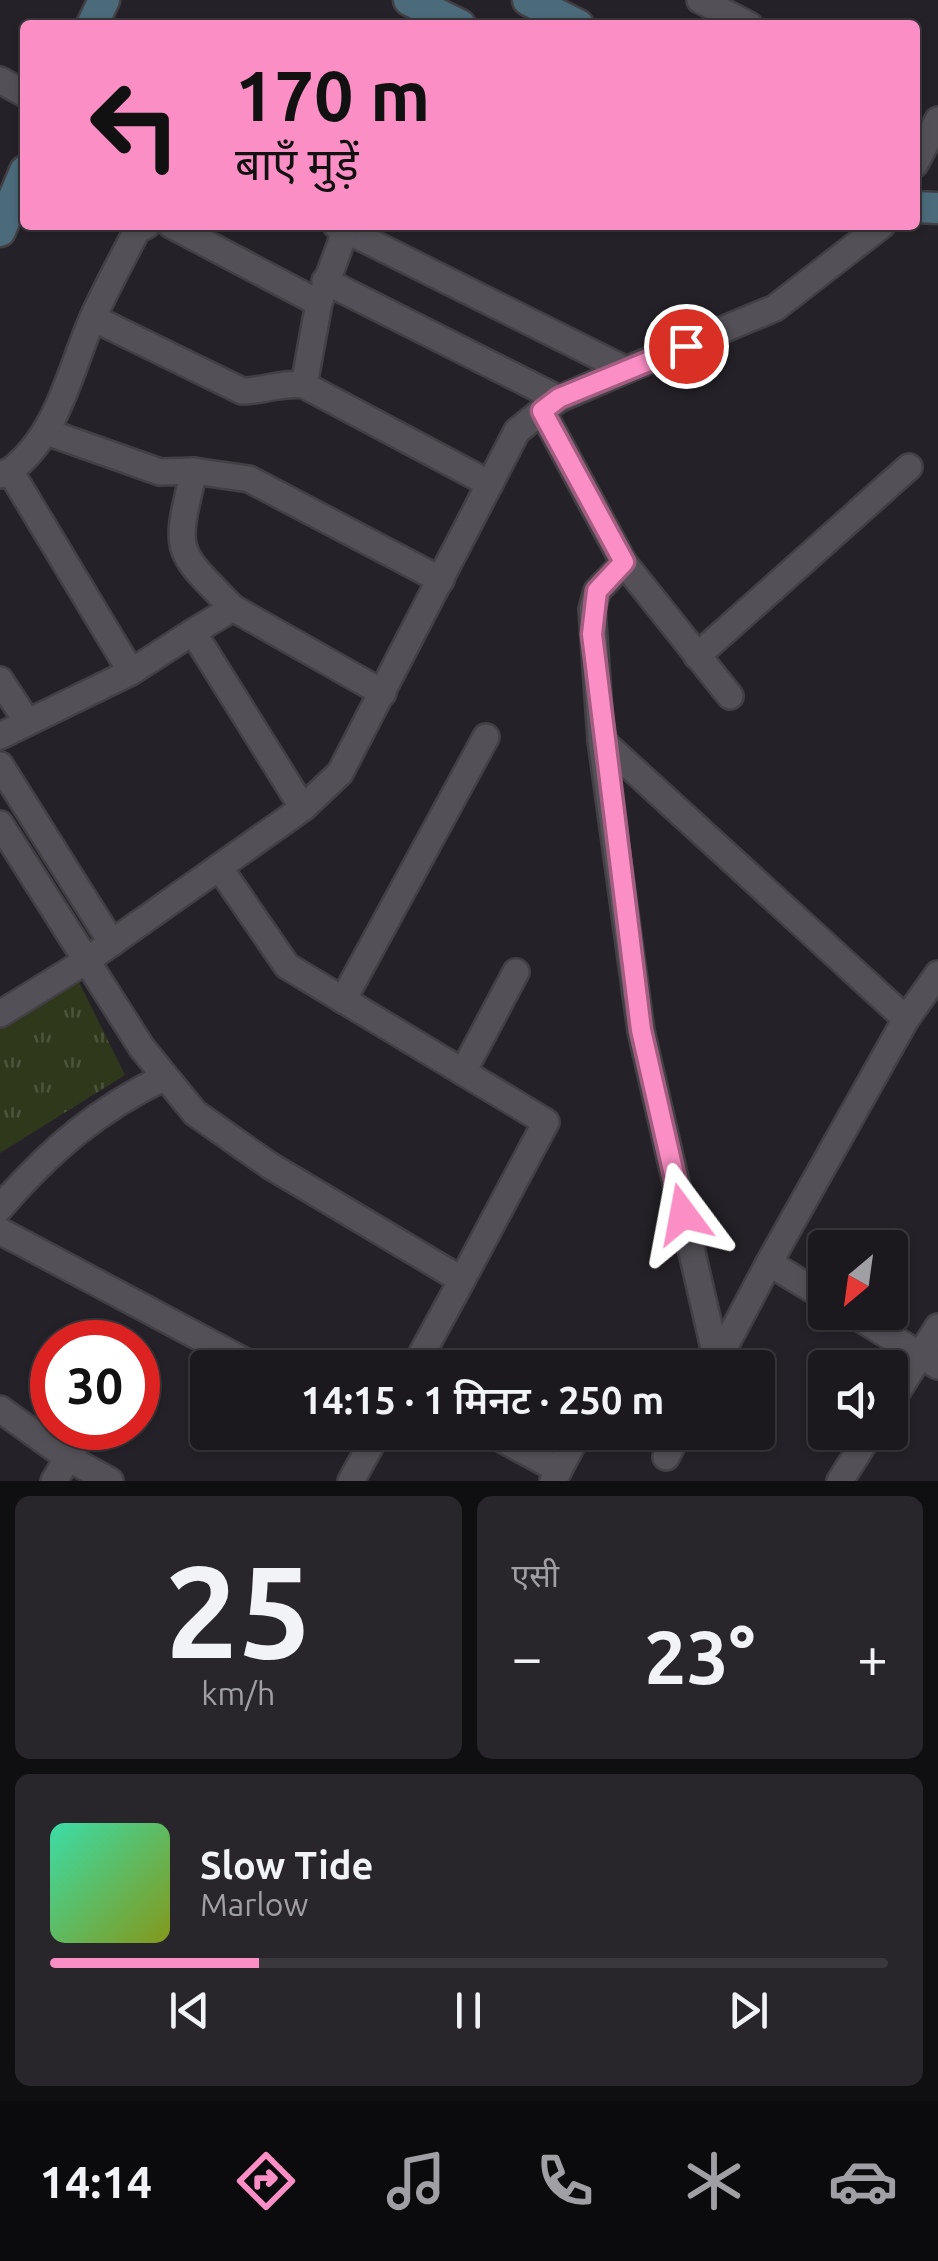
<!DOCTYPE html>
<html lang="hi">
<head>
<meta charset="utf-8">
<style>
  :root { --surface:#1c191e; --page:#29262b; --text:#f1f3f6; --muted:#a0a0a4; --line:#3a383c; --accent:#fb8fc5 }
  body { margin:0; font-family:Ubuntu,"Noto Sans Devanagari",sans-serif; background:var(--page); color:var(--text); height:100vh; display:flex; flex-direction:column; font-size:38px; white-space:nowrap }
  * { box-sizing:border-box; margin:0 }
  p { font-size:32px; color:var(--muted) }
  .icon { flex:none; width:55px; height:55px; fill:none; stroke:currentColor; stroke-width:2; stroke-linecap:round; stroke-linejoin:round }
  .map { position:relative; height:1481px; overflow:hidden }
  .panel { display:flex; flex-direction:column; gap:15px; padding:15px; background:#0f0e10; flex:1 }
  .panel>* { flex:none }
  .hud { position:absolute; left:20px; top:20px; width:900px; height:210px; border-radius:10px; box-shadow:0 2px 8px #0004,0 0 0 2px var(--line); background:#fb8fc5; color:#111; overflow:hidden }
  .needle { width:65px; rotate:209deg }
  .tools { position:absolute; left:808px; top:1230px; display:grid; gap:20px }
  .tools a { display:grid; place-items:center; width:100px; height:100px; border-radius:10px; background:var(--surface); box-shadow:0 2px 8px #0004,0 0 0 2px var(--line); font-size:50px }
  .speed { position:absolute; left:30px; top:1320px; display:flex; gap:20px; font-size:50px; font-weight:700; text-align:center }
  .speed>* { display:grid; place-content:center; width:130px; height:130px; border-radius:50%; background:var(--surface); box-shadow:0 2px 8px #0004,0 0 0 2px var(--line); line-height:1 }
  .speed .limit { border:15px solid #d22; background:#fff; color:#111 }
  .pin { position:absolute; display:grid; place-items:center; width:85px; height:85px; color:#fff; margin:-42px; border:5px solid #fff; border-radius:50%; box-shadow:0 2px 10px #0007 }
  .me { position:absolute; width:110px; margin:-55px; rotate:347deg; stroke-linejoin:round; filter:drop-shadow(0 0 8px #0008) }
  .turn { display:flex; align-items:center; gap:35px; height:210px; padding:0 50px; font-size:45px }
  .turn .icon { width:130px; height:130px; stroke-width:2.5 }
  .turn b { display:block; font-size:70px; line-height:85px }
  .big { font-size:75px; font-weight:600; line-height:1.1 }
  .panel .widget { flex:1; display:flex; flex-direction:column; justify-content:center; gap:15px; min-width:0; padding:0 35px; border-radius:15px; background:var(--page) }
  .panel .dial { align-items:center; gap:0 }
  .dial b { font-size:130px; line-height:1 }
  .song { display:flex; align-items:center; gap:30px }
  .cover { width:120px; height:120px; border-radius:15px; background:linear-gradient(135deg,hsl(160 70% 55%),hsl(70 70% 35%)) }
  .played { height:10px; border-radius:5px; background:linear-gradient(90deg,var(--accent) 25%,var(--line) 25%) }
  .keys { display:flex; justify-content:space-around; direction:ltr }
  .heat { display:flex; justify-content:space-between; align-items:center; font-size:55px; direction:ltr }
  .panel .tiles { flex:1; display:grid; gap:15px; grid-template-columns:1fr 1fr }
  .widget:last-child { grid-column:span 2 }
  .trip { position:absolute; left:190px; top:1350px; width:585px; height:100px; border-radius:10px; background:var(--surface); box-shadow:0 2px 8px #0004,0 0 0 2px var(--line); font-weight:600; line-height:100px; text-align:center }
  .menu { display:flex; height:160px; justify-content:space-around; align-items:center; background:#0b0a0c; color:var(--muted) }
  .menu .icon { width:70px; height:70px }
  .menu .selected { color:var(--accent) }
  .menu b { font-size:45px; color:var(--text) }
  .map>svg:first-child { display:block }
</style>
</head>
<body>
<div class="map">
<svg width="938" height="1481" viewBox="0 0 938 1481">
  <defs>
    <pattern id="grass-tufts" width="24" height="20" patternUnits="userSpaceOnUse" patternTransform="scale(2.5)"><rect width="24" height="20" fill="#2f381b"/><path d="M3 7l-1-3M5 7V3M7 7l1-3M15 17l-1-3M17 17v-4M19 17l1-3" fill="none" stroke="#4c543c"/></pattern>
  </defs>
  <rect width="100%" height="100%" fill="#252128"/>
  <!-- grass -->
  <polygon fill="url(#grass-tufts)" points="78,980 125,1075 0,1153 0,1027"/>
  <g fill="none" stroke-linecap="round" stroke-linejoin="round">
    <!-- street casing -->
    <g stroke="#423f45" stroke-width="30">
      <g id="street">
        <polyline points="700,0 749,25"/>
        <polyline points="0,80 25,94"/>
        <polyline points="915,164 938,120"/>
        <polyline points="171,225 319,303"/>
        <polyline points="336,225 626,370 775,308 882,225"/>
        <polyline points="325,281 559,399"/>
        <path d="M 93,318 L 242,391 C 264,391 282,382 304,385 L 490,484"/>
        <polyline points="626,370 559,399 542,411 624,563 597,591 592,609 601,740 906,1019"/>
        <polyline points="304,385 319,303 346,229"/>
        <path d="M 47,432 L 160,472 L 194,471 C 174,554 174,548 233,608"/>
        <path d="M 10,471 C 57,436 69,374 91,322 C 105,290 122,260 137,230 L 147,225"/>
        <polyline points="194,471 249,479 441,580"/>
        <polyline points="0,475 10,471 131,672"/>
        <polyline points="624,563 730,696"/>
        <polyline points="697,656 909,467"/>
        <polyline points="0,680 26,720"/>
        <polyline points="0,736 131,672 193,632"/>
        <polyline points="601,740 641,1031 717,1361"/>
        <polyline points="0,765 112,943"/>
        <polyline points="303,808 193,632 233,608 383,693"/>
        <polyline points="0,824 142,1048 195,1113 269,1165 462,1280 414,1368"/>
        <polyline points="219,867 287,966 546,1122 462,1280"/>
        <polyline points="343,1000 486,737"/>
        <polyline points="0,1014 86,961 303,808 340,773 517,431 542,411"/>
        <polyline points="463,1072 516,972"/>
        <path d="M 0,1208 C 50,1150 97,1110 165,1077"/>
        <polyline points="0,1231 257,1368"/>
        <polyline points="825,1297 769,1263 906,1019 938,974"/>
        <polyline points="850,1312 938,1366"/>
        <polyline points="715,1365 769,1263"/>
        <polyline points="890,1403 938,1327"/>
        <polyline points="0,1409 68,1458 85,1428"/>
        <polyline points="489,1432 559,1470"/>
        <polyline points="666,1457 679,1432"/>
        <polyline points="54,1481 68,1458 110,1481"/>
        <polyline points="351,1481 378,1432"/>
        <polyline points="553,1481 579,1432"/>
        <polyline points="840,1481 871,1432"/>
      </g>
    </g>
    <!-- secondary casing -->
    <g stroke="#423f45" stroke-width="35">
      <g id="secondary">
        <polyline points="409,0 460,25"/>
        <polyline points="528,0 578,25"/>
        <polyline points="92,25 104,0"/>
        <polyline points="915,207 938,208"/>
        <polyline points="0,231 25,171"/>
      </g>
    </g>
    <!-- street -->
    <use href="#street" stroke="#535057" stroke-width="25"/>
    <!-- secondary -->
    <use href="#secondary" stroke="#4b6b7b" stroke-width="30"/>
  </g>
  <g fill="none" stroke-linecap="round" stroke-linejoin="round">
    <!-- route casing -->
    <g stroke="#a35d80" stroke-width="25">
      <polyline id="route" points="683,1214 641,1030 592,634 597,591 624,562 542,411 559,398 686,346"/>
    </g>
    <!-- route -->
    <use href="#route" stroke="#fb8fc5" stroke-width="18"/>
  </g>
</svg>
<div class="tools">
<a><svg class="needle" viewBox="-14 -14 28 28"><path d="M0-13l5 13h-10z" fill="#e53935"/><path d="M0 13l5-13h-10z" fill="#a0a0a4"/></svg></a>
<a><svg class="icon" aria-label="sound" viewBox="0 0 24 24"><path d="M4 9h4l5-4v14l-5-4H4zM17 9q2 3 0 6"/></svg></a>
</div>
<div class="speed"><div class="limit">30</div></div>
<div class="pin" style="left:686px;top:346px;background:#d93025"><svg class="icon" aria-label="arrive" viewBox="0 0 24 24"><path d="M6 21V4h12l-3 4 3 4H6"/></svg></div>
<svg class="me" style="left:683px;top:1214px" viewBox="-20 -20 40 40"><path d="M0-17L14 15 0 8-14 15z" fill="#fb8fc5" stroke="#fff" stroke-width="4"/></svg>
<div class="trip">14:15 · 1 मिनट · 250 m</div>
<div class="hud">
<div class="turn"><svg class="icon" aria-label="left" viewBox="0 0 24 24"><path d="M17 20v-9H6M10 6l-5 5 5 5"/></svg><div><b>170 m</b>बाएँ मुड़ें</div></div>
</div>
</div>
<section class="panel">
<div class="tiles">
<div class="widget dial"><b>25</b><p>km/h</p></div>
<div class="widget"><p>एसी</p>
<div class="heat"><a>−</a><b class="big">23°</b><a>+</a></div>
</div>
<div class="widget">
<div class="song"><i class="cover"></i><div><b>Slow Tide</b><p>Marlow</p></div></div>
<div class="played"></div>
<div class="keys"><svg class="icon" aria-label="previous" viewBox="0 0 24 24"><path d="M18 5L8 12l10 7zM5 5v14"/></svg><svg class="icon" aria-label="pause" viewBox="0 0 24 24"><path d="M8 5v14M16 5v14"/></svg><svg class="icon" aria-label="next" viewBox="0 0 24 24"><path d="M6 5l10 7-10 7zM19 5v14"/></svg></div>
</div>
</div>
</section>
<nav class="menu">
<b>14:14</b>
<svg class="icon selected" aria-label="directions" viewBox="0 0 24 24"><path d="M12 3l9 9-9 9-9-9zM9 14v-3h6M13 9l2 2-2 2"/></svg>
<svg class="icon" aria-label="music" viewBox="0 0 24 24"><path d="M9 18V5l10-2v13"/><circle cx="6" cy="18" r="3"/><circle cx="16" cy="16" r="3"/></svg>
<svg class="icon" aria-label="phone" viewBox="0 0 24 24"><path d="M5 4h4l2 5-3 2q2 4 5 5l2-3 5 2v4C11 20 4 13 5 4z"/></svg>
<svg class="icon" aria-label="climate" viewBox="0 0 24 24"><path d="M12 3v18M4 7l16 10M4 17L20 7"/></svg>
<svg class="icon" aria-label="car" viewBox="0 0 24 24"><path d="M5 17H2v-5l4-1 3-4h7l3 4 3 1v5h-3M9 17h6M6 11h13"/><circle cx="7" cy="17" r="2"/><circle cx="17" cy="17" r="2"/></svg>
</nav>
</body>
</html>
